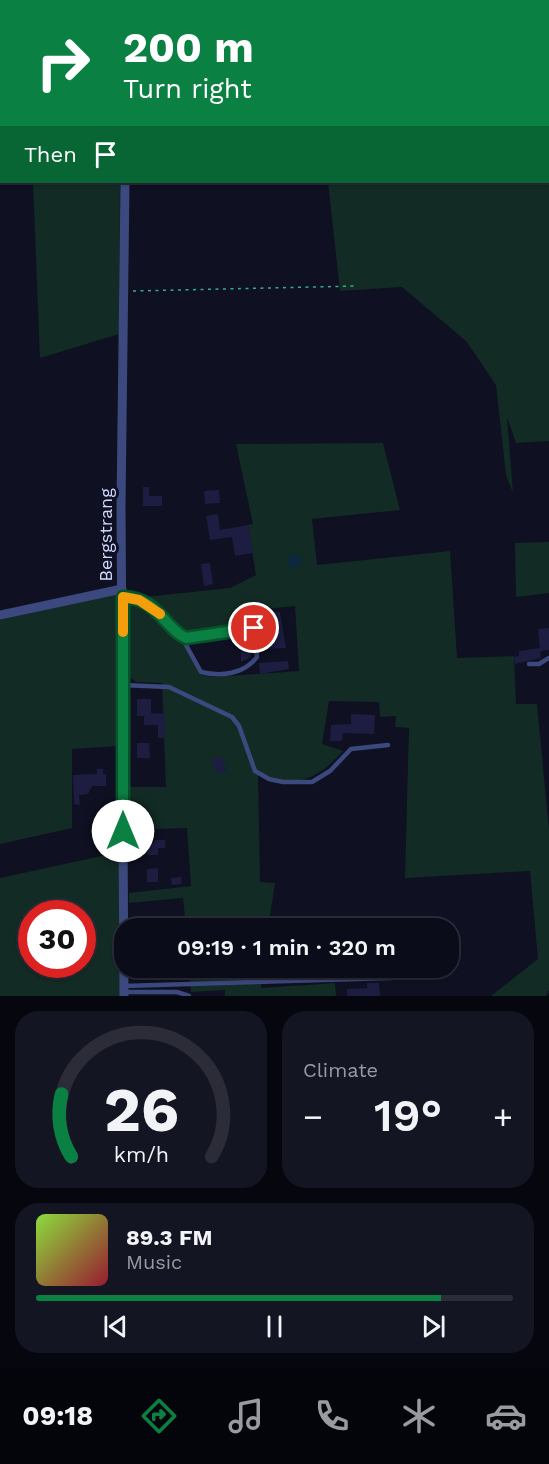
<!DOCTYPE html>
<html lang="en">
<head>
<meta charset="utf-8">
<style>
  :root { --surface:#0b0c19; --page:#141522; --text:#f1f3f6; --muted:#9a9ba2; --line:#2b2c38; --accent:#0b8043 }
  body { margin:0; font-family:"Work Sans",sans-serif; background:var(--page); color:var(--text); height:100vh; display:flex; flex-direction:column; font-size:22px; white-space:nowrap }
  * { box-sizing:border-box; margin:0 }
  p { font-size:20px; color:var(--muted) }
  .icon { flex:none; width:33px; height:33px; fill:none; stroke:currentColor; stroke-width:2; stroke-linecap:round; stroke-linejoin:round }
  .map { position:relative; height:996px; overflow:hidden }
  .sheet { display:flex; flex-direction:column; gap:15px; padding:15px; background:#06070e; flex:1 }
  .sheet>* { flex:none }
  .guide { position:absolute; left:0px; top:0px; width:549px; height:183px; box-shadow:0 2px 4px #0004,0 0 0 2px var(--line); background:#0b8043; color:#fff; overflow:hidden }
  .speed { position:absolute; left:18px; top:900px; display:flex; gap:12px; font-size:30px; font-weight:700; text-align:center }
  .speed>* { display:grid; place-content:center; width:78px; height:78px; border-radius:50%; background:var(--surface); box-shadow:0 2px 4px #0004,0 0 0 2px var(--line); line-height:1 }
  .speed .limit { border:9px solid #d22; background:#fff; color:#111 }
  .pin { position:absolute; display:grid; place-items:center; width:51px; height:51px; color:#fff; margin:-26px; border:3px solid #fff; border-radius:50%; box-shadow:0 2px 6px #0007 }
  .me { position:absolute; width:66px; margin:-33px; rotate:0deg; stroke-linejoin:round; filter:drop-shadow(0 0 4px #0008) }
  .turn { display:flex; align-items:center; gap:21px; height:126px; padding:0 24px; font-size:27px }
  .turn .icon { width:78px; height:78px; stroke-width:2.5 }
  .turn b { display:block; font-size:42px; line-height:51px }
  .then { display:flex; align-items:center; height:57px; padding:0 24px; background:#0003; gap:12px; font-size:22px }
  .big { font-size:45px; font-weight:600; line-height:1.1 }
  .sheet .card { flex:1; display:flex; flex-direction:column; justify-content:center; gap:9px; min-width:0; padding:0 21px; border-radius:24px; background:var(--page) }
  .sheet .dial { align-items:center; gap:0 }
  .dial svg { height:156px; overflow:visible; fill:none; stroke:var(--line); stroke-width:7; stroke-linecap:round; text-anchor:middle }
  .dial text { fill:var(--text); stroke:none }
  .song { display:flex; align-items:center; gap:18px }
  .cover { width:72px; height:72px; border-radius:9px; background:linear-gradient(135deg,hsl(90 70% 55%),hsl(350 70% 35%)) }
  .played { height:6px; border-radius:3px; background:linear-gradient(90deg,var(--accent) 85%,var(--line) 85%) }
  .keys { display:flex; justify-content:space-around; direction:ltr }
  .heat { display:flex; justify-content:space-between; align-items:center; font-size:33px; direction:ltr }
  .sheet .tiles { flex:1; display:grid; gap:15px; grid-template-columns:1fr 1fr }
  .card:last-child { grid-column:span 2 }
  .trip { position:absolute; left:114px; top:918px; width:345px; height:60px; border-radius:24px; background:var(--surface); box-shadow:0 2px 4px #0004,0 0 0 2px var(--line); font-weight:600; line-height:60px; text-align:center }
  .tabs { display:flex; height:96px; justify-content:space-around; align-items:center; background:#04050a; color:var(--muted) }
  .tabs .icon { width:42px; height:42px }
  .tabs .current { color:var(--accent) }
  .tabs b { font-size:27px; color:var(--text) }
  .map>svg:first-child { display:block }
</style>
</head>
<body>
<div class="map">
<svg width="549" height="996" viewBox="0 0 549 996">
  <rect width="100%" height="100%" fill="#0f1021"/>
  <!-- green -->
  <g fill="#122b24" fill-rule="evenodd">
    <polygon points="549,138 549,441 516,443 507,417 513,493 506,475 496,385 466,341 402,287 340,291 328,182 548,182"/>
    <polygon points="33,182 120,182 119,334 40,358"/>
    <path d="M 383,443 L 400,510 L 312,519 L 317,565 L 450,551 L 457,658 L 514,656 L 516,704 L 537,704 L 549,830 L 549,990 L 546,996 L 491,996 L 538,959 L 530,871 L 405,878 L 409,728 L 395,727 L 396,716 L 380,717 L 379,702 L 329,701 L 322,744 L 343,751 C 316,781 297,788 258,773 L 260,882 L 275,883 L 268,928 L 186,928 L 183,898 L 129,903 L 129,893 L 191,886 L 187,828 L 128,830 L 129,787 L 166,787 L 162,683 L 136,682 L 127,675 L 125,599 L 230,588 L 256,575 L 248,525 L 253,524 L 236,444 ZM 295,606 L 299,671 L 215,677 L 201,675 L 182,638 L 247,625 L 248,611 Z"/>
    <polygon points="549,542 549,593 516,597 515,543"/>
    <polygon points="118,594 118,746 72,749 72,828 0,844 0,620"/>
    <path d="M 120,852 L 121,996 L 0,996 L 0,878 ZM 32,914 L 82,914 L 82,964 L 32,964 Z"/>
    <polygon points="189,968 263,968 261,988 335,983 336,996 225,996 225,990 191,992"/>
  </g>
  <!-- water -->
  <circle fill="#0c293d" cx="294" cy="561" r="7"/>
  <!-- building -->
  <g fill="#1c1d41">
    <polygon points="143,487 149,487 149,496 162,496 162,506 143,506"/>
    <polygon points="219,490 220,503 205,504 204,491"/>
    <polygon points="218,514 220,530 248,525 253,553 235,556 232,537 210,540 206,516"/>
    <polygon points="210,563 213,584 204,586 201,564"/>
    <polygon points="280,612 286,648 261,649 261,629 267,629 266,613"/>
    <polygon points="549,628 549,650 540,651 538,629"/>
    <polygon points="252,648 251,657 241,662 241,649"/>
    <polygon points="540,648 541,658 515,664 514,657 519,656 519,651"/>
    <polygon points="288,661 289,669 260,674 259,663"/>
    <polygon points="137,699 151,699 151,713 165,714 165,738 158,738 158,725 144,725 144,716 137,716"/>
    <polygon points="351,714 375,715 374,734 343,733 342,741 330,741 331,725 351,724"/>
    <polygon points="137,743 149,743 150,758 137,758"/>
    <polygon points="221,756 227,770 217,774 211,760"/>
    <polygon points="97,769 103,769 103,774 106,774 106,786 92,786 88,794 79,795 80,805 74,804 73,775 97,774"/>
    <polygon points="155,840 165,840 165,848 158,848 158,855 147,855 147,843 155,843"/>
    <polygon points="158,868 158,882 147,882 147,869"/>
    <polygon points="181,877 182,884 172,885 171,878"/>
    <polygon points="367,983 379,983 380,996 347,996 347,989 367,988"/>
  </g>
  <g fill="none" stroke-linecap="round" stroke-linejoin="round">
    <!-- path -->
    <polyline stroke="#35ad8a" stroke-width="1.5" stroke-dasharray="3 4.5" stroke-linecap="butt" points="133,291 356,286"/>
    <!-- service -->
    <g stroke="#3c497e" stroke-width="4.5">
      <polyline points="218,0 218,2"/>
      <polyline points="548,137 549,137"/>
      <path d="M 123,597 L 139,600 L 154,608 L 186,638 L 254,628 L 257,657 C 244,674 221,677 201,672 L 181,636"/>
      <polyline points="529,664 539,664 549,658"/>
      <polyline points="122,685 169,687 232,717 239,726 255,771 269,779 283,782 312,782 330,771 351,749 388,745"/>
      <polyline points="124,986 391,978"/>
      <polyline points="124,992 177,992 189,996"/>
    </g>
    <!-- minor -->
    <g stroke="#3c497e" stroke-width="9">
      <polyline points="138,2 141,0"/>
      <polyline points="384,2 389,0"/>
      <polyline points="0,57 2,57"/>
      <polyline points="0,615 122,589"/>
      <polyline points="124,996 121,505 125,182"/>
    </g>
  </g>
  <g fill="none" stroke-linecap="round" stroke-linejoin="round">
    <!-- route casing -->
    <g stroke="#07532c" stroke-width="15">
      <path id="route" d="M 123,831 L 123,597 C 158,598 164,628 186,638 L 254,628"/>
    </g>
    <!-- route -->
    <use href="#route" stroke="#0b8043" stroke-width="10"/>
    <!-- slow -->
    <polyline stroke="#f59e0b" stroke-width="10" points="123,632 123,597 139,600 160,614"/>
  </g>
  <g text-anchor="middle" stroke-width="6" stroke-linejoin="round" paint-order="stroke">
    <!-- street labels -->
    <g font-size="18" fill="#d1d6fd" stroke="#0f1021">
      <text transform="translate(106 535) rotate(-90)" y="6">Bergstrang</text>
    </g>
  </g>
</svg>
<div class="speed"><div class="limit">30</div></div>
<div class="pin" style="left:254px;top:628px;background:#d93025"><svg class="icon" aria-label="arrive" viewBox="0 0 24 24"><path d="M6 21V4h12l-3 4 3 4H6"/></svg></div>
<svg class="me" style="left:123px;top:831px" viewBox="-20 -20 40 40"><circle r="19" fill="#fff"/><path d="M0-13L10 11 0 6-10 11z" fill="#0b8043"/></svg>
<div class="trip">09:19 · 1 min · 320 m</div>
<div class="guide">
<div class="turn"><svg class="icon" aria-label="right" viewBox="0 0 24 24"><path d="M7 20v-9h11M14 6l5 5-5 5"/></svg><div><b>200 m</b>Turn right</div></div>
<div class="then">Then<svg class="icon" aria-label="arrive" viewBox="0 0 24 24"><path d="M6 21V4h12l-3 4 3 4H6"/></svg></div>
</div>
</div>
<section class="sheet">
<div class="tiles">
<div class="card dial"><svg viewBox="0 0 100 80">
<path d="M14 69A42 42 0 1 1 86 69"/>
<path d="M14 69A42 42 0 0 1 9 37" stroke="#0b8043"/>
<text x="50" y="56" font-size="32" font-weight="700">26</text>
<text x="50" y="72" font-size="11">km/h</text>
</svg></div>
<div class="card"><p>Climate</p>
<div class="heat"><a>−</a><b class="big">19°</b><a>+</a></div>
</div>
<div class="card">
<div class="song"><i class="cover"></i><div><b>89.3 FM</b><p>Music</p></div></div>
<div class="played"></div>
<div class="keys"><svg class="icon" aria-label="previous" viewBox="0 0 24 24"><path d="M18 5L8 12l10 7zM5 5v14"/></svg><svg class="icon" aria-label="pause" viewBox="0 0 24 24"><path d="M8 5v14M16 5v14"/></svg><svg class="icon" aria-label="next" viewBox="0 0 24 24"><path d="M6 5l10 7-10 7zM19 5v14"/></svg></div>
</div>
</div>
</section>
<nav class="tabs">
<b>09:18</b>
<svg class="icon current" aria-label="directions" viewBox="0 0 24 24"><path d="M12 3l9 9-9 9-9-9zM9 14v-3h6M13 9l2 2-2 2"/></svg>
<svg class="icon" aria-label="music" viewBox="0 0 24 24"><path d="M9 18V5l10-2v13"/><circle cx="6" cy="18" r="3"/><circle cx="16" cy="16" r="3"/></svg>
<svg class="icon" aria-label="phone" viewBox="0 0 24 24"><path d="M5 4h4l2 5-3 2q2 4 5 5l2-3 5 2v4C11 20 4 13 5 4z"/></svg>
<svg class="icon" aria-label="climate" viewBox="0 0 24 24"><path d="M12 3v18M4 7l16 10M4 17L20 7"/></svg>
<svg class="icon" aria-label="car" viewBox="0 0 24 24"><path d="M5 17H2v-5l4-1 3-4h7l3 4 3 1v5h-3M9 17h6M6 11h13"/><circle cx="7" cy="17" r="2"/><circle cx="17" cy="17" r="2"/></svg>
</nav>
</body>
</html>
